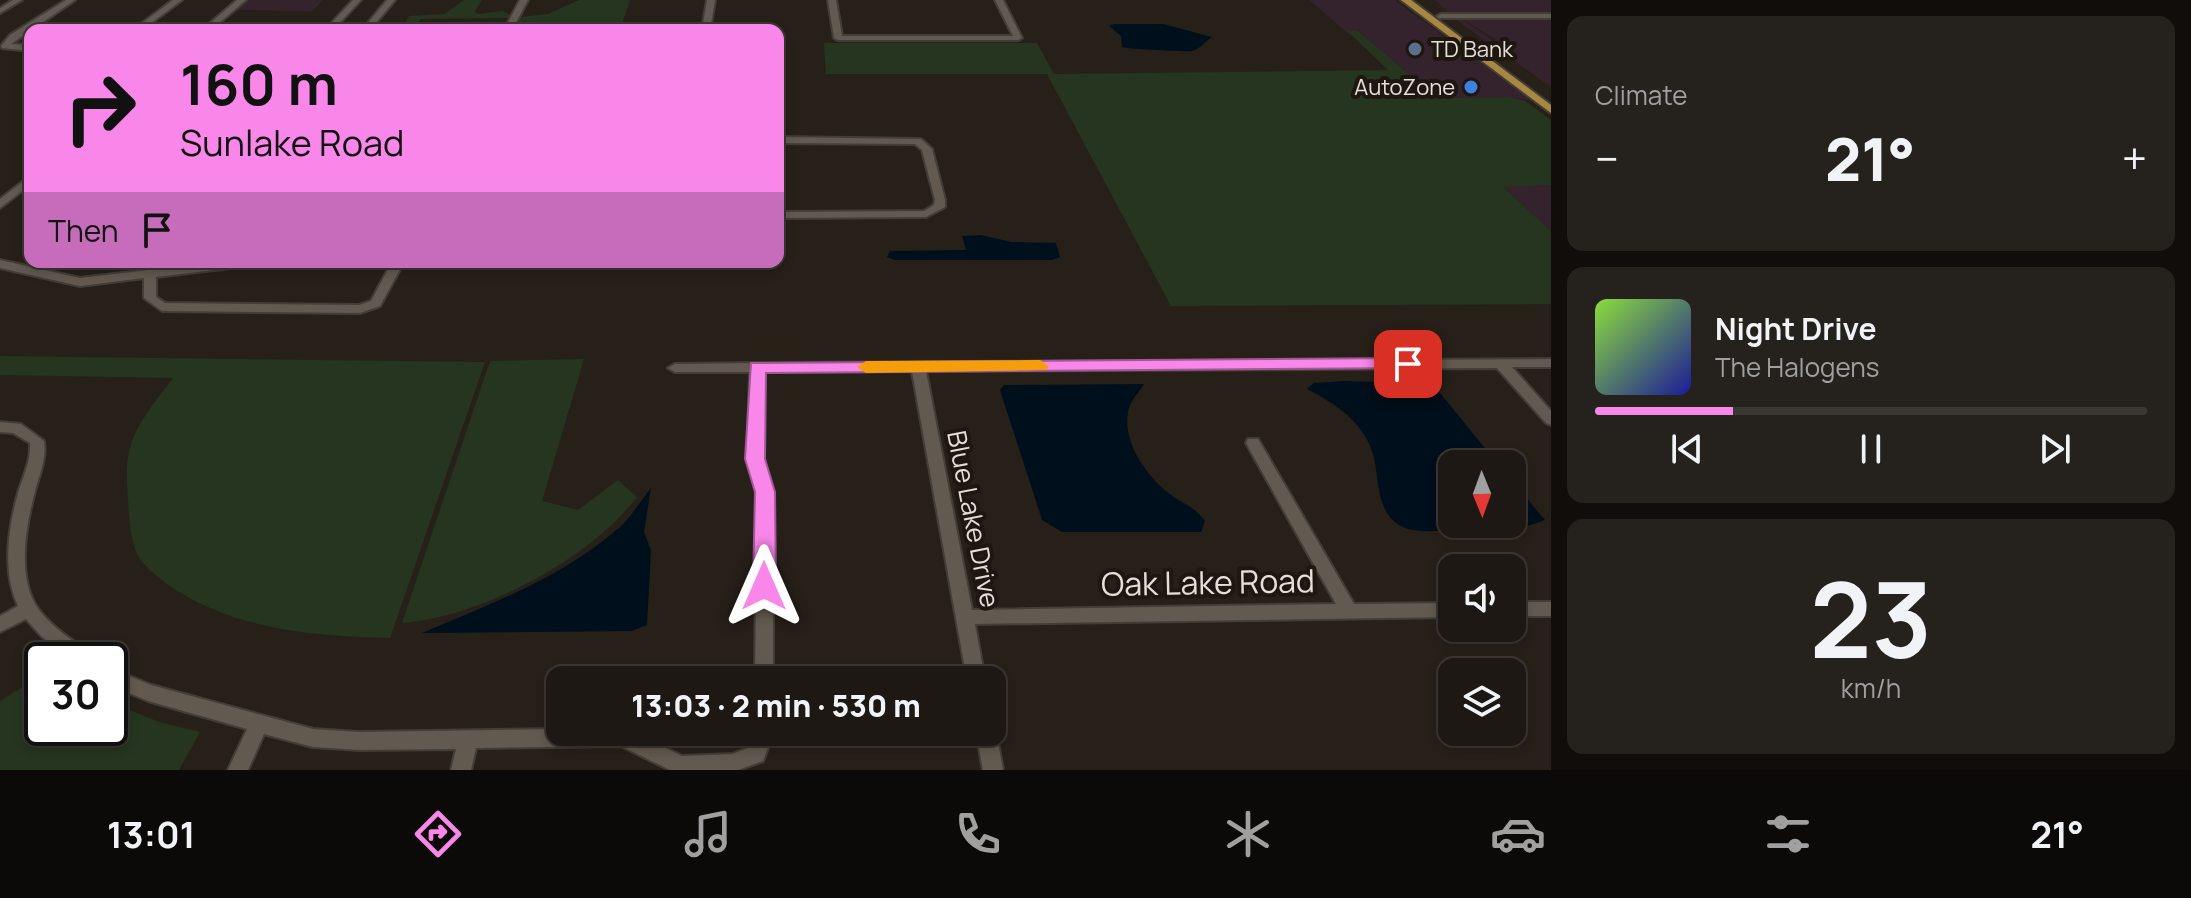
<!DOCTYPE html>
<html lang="en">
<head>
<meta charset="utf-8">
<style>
  :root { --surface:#1d1813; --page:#25211c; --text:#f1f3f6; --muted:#a0a0a0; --line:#3b3733; --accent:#f987e9 }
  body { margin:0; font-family:Manrope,sans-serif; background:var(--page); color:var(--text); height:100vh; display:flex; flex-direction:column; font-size:30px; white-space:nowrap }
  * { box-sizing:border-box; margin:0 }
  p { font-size:26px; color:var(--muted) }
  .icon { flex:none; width:44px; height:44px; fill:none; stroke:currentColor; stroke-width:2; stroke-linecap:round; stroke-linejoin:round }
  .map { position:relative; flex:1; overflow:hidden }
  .panel { display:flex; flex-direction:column; gap:16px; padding:16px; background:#100d0a; width:640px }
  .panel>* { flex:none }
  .hud { position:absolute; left:24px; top:24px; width:760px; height:244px; border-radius:16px; box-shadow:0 4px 12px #0003,0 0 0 2px var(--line); background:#f987e9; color:#111; overflow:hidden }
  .needle { width:52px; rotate:179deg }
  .tools { position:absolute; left:1438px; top:450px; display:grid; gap:16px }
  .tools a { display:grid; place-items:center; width:88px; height:88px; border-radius:16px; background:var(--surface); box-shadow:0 4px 12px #0003,0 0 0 2px var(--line); font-size:40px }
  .speed { position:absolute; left:24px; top:642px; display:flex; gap:16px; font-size:40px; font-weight:700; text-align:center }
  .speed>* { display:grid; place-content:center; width:104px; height:104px; border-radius:50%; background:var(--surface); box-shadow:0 4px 12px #0003,0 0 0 2px var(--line); line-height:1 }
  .speed .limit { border:4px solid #111; border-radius:12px; background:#fff; color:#111 }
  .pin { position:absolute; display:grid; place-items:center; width:68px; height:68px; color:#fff; margin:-34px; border-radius:16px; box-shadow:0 4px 12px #0006 }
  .me { position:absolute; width:88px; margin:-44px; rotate:0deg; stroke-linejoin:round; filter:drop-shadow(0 0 6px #0008) }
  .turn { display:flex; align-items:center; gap:28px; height:168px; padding:0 24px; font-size:36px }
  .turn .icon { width:104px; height:104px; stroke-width:2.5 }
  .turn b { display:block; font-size:56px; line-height:68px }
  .then { display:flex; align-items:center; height:76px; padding:0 24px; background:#0003; gap:16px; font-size:30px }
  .big { font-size:60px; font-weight:800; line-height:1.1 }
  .panel .widget { flex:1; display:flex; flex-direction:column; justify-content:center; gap:12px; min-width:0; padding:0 28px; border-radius:16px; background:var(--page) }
  .panel .dial { align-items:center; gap:0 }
  .dial b { font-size:104px; line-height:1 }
  .song { display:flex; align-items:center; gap:24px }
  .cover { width:96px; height:96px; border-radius:12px; background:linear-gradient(135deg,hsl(90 70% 55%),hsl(240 70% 35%)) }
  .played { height:8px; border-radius:4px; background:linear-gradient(90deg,var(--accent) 25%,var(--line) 25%) }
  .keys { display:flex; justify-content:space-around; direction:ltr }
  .heat { display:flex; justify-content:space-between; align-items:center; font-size:44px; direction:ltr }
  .trip { position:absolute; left:546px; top:666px; width:460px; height:80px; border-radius:16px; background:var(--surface); box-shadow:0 4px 12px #0003,0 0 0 2px var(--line); font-weight:800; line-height:80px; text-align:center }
  .tabs { display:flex; height:128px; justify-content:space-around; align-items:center; background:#0c0a08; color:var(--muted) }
  .tabs .icon { width:56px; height:56px }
  .tabs .active { color:var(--accent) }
  .tabs b { font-size:36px; color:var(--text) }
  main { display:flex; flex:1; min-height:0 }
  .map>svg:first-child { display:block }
</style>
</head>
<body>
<main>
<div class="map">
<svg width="1551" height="770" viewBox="0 0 1551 770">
  <rect width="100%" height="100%" fill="#272019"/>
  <!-- commercial -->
  <g fill="#34232c">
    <polygon points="245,0 323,0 313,11 232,10"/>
    <polygon points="1309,0 1394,0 1533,101 1510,97 1441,98 1434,95 1358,31 1348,33"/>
    <polygon points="1430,0 1452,15 1435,0 1551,0 1551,87 1496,48 1493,45 1500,43 1487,34 1459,17 1496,43 1489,44"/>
    <polygon points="1513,184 1551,185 1551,231 1502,186"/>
  </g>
  <!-- green -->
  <g fill="#25351f">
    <polygon points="464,0 482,0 475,11 477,14 503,11 511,16 509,18 421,19 413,29 402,29 409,16 444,14"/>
    <polygon points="579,0 630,0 620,30 514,30 521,17 548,14"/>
    <polygon points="1347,31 1358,31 1434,95 1442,98 1510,97 1525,101 1551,120 1551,185 1503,187 1551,231 1551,304 1171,306 1047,74 826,74 824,43 1037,43 1054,74 1388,70"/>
    <path d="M 0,356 L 485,362 L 390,638 C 312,636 233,630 167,584 C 157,576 143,566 137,554 C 130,537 129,517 128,499 C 127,481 125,462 131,445 C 139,419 158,399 173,378 L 0,375 Z"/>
    <path d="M 584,359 L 542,501 L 578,510 L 618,480 L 637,497 C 589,560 480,617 402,623 L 490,361 Z"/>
    <polygon points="42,675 42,728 110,728 110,702 159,722 200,732 179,770 0,770 0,701"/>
  </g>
  <!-- water -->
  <g fill="#000f1c">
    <path d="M 1114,24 L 1163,24 L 1212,37 C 1204,42 1202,48 1192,51 C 1185,52 1127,49 1122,47 L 1121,36 L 1109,26 Z"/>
    <polygon points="981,235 1011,242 1056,243 1060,257 1052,260 895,260 887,257 890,251 966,250 962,236"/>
    <path d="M 1344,381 L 1374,382 L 1389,386 L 1416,382 L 1436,388 L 1498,464 L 1452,464 L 1452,524 L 1512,524 L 1512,481 L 1545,520 C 1519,531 1487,531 1459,530 C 1441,530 1415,535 1399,525 C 1374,509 1380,475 1372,451 C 1362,421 1334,403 1307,389 L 1314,383 Z"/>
    <path d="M 1144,384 C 1140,391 1133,398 1130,405 C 1119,436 1143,472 1166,491 C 1182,505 1190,502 1205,521 L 1201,532 L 1062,532 L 1042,520 L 1000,390 L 1004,385 Z"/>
    <path d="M 651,488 L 644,532 L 651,550 L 647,625 L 632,631 L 422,633 C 491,604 563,577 620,527 C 632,516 641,500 651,488 Z"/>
  </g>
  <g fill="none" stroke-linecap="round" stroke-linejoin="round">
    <!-- minor casing -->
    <g stroke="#433d37" stroke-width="4">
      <g id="minor">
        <polygon points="13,0 22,0 0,13 0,8"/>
        <polygon points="66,0 75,0 11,44 30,45 30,51 2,48 1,46 10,35"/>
        <polygon points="173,0 182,0 142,30 133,30"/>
        <polygon points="237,0 246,0 211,30 202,30"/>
        <polygon points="353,0 361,0 333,30 325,30"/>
        <polygon points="387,0 395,0 370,30 362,30"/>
        <polygon points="520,0 528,0 512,30 504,30"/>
        <polygon points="707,0 715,0 710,30 702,30"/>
        <polygon points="828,0 836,0 842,36 1013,36 995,0 1003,0 1022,38 1018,40 838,40 834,38"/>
        <polygon points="1441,14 1551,14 1551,18 1438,18 1437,16"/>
        <polygon points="778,137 921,139 932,149 945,200 945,207 926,217 778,218 778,212 924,211 934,205 935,200 922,150 915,144 778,143"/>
        <polygon points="30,176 30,185 0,208 0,199"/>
        <polygon points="0,260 80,278 217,262 253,262 247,266 156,277 156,297 165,303 359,305 371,301 392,262 404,262 380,306 360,313 162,311 144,298 144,278 80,286 0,268"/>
        <polygon points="1551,359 1551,367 1512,367 1551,411 1551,425 1546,423 1497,368 926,371 972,610 1336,604 1246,443 1248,439 1258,439 1354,604 1452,603 1452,617 975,624 985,680 967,680 912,371 764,372 763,459 773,492 773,680 755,680 757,492 747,459 750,372 675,372 668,368 675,364 757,363"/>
        <path d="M 0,422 L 21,424 L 44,441 C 47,461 38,477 34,495 C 25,530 17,580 39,610 C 53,628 73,641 92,654 L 94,660 L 71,660 L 41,636 L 26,619 L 0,632 L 0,616 L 18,606 C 2,572 8,529 18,493 C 23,476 31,462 30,443 L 13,433 L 0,432 Z"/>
        <rect x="1512" y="602" width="39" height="14"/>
        <polygon points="110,668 151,685 313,729 359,732 560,729 560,732 633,732 682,756 732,754 748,748 754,732 774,732 763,761 738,770 670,770 621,746 476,748 471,770 451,770 456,749 359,750 313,747 264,734 248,770 228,770 247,729 148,701 110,685"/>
        <polygon points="992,725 996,732 1003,770 983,770 976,732 992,732"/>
      </g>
    </g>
    <!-- major casing -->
    <g stroke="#433d37" stroke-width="4">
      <polygon id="major" points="1401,0 1411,0 1551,105 1551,113"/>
    </g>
    <!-- minor -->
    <use href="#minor" fill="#625950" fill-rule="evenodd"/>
    <!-- major -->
    <use href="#major" fill="#a88740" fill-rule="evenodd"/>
  </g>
  <!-- route -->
  <polygon fill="#f987e9" stroke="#a25897" stroke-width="2" points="1408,358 1414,360 1417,364 1414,368 766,373 765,459 775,492 776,586 772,593 764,595 756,593 753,586 755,492 745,459 751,363"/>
  <!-- slow -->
  <polygon fill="#f59e0b" points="1040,360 1049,366 1046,370 866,373 857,367 866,361"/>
  <!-- markers -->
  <circle fill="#5c6f8a" stroke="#1e1710" stroke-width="3" cx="1415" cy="49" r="8"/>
  <circle fill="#3f7fe0" stroke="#1e1710" stroke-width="3" cx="1471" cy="87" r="8"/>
  <g text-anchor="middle" stroke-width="8" stroke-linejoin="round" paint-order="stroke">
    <!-- far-poi labels -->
    <g font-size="22" fill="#e4dfda" stroke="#1e1710" text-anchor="start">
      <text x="1431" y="57">TD Bank</text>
      <text x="1455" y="95" text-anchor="end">AutoZone</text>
    </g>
    <!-- street labels -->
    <g font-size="26" fill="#e4dfda" stroke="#1e1710">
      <text transform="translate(973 519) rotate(79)" y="9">Blue Lake Drive</text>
    </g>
    <!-- near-street labels -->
    <g font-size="32" fill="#e4dfda" stroke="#1e1710">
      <text transform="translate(1208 583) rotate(-1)" y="11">Oak Lake Road</text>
    </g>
  </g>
</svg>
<div class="tools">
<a><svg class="needle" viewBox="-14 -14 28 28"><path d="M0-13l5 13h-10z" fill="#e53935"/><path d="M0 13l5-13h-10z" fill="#a0a0a0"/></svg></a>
<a><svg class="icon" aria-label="sound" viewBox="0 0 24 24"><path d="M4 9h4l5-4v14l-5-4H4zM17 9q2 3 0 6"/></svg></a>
<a><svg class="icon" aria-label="layers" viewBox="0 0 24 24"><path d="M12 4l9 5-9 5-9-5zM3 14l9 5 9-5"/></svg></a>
</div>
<div class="speed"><div class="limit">30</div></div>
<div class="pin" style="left:1408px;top:364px;background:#d93025"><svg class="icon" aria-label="arrive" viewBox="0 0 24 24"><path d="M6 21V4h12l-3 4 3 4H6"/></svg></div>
<svg class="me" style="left:764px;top:586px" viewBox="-20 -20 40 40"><path d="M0-17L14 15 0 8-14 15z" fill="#f987e9" stroke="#fff" stroke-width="4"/></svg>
<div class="trip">13:03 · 2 min · 530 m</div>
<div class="hud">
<div class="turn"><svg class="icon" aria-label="right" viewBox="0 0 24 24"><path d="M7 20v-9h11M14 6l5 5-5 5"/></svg><div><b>160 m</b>Sunlake Road</div></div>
<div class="then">Then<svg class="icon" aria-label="arrive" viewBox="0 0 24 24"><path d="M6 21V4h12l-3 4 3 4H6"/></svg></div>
</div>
</div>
<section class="panel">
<div class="widget"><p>Climate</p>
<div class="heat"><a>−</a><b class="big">21°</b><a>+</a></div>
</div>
<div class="widget">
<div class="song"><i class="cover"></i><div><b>Night Drive</b><p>The Halogens</p></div></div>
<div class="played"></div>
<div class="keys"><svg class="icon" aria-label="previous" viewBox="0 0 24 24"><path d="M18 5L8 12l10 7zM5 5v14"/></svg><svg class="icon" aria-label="pause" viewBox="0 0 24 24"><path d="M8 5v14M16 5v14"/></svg><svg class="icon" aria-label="next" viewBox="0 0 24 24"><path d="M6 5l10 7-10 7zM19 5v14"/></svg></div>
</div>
<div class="widget dial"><b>23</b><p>km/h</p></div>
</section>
</main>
<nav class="tabs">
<b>13:01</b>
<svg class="icon active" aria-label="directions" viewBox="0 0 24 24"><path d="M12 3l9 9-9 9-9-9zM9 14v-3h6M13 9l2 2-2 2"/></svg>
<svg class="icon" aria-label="music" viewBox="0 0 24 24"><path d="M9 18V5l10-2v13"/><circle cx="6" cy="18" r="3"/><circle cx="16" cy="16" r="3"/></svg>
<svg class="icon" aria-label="phone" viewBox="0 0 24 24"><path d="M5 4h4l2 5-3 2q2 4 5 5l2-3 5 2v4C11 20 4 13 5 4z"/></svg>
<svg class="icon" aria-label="climate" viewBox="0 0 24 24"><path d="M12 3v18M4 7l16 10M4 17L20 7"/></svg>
<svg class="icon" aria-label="car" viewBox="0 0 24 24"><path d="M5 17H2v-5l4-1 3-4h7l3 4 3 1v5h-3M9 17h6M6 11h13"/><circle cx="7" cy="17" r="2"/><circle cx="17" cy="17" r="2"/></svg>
<svg class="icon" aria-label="filters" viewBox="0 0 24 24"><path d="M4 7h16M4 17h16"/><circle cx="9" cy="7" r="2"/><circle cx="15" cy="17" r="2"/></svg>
<b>21°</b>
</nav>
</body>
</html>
